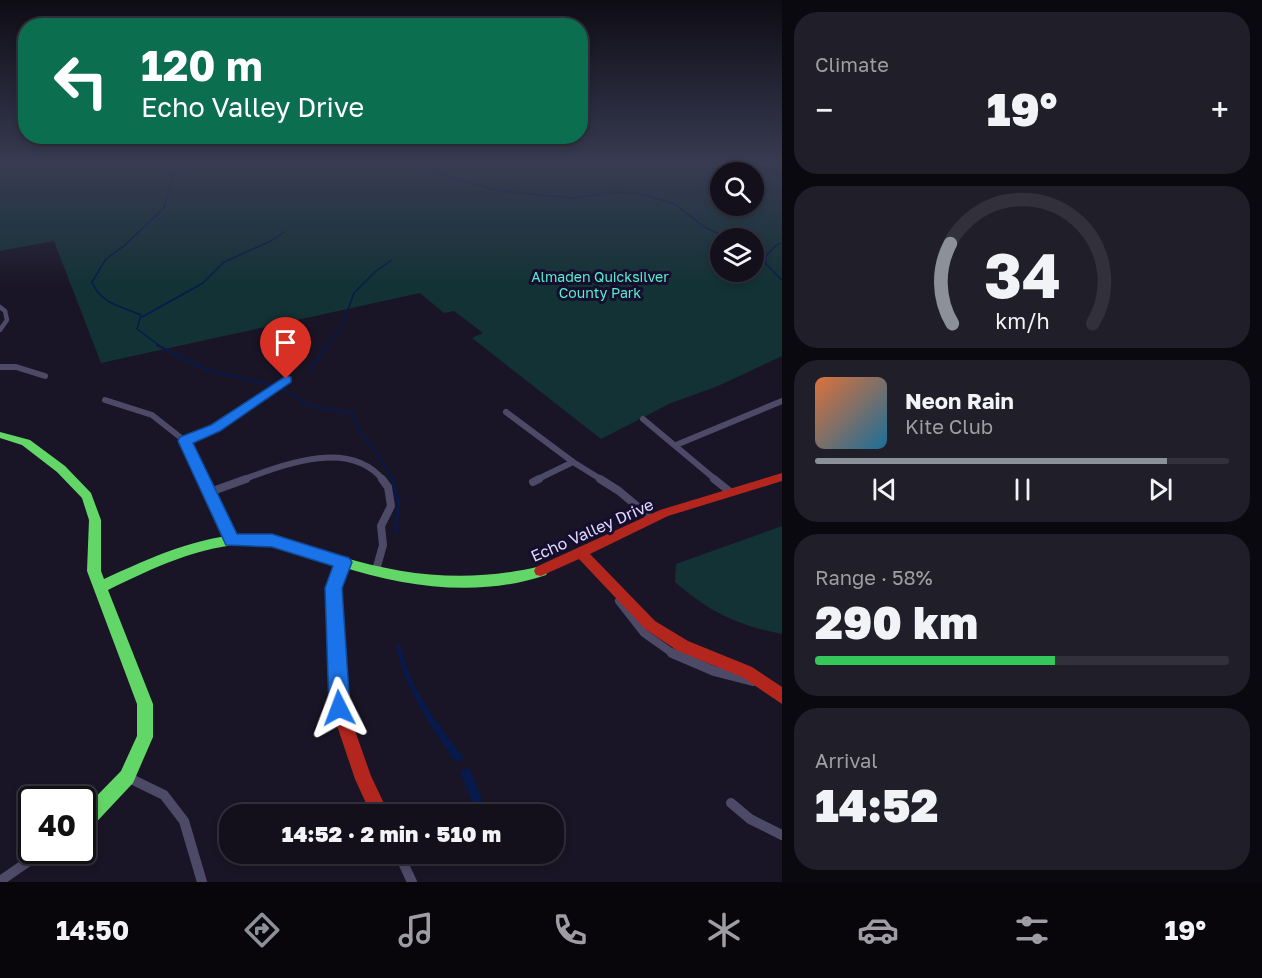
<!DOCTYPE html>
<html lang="en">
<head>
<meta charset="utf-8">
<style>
  :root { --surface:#13101c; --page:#201e29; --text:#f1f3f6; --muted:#9d9da3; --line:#32303b; --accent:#8c9099 }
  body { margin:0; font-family:"Golos Text",sans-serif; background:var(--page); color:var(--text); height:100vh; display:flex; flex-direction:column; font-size:22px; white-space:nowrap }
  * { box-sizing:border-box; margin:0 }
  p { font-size:20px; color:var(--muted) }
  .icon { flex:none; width:33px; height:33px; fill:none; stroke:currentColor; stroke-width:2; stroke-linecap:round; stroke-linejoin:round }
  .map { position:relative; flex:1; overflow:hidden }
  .panel { display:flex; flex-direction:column; gap:12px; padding:12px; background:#0a090f; width:480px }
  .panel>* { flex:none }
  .top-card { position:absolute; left:18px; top:18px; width:570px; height:126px; border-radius:24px; box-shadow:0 3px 9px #0003,0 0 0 2px var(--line); background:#0b6e4f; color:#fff; overflow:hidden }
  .fabs { position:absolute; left:710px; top:162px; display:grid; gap:12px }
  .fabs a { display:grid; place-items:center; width:54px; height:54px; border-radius:50%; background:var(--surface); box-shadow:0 3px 9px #0003,0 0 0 2px var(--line); font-size:30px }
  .speed { position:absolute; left:18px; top:786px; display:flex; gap:12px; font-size:30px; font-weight:700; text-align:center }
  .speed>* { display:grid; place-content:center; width:78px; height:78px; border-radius:50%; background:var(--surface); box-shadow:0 3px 9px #0003,0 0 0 2px var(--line); line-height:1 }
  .speed .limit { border:3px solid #111; border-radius:9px; background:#fff; color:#111 }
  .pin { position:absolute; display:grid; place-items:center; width:51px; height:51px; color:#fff; margin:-62px -26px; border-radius:50% 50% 50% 0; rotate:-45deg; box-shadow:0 0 6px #0007 }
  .pin .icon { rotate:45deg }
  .me { position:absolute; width:66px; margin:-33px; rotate:357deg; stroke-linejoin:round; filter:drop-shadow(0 0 4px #0008) }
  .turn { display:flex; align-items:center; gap:21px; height:126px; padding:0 24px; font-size:27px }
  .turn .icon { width:78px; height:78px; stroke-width:2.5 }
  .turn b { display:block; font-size:42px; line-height:51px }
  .big { font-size:45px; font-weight:800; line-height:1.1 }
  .panel .card { flex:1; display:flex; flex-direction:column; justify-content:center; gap:9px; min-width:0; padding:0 21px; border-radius:24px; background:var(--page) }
  .panel .dial { align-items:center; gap:0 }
  .dial svg { height:156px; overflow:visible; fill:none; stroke:var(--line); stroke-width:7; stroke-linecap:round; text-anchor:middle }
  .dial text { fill:var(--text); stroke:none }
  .song { display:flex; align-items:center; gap:18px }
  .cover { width:72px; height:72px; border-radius:9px; background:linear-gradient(135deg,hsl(20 70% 55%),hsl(200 70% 35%)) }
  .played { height:6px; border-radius:3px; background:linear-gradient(90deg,var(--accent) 85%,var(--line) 85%) }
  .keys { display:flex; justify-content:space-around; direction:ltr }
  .heat { display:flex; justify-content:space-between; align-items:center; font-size:33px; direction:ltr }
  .charge { height:9px; border-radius:4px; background:linear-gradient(90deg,#34c759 58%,var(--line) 0) }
  .trip { position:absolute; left:219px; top:804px; width:345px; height:60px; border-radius:24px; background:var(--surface); box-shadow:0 3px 9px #0003,0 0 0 2px var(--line); font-weight:800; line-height:60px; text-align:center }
  .dock { display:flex; height:96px; justify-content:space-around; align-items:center; background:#08060b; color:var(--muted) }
  .dock .icon { width:42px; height:42px }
  .dock .active { color:var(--accent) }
  .dock b { font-size:27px; color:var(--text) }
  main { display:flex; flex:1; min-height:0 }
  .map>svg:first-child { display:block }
</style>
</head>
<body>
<main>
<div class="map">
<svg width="782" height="882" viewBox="0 0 782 882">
  <rect width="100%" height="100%" fill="#191526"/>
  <!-- green -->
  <g fill="#123235" fill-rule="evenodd">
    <path d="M 0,164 L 782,164 L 782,356 L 718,386 L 671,403 L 601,439 L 472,338 L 483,333 L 454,311 L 444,313 L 420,293 L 101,363 L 54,241 L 0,251 ZM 720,172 L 753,172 L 753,206 L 720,206 ZM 720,238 L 753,238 L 753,272 L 720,272 Z"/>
    <path d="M 782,526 L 782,634 C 736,625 710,612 675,582 L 676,564 Z"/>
  </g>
  <!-- water -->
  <g fill="#071a4b">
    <path d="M 400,644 C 410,689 436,722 464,758 L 456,763 C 430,725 405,690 396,645 Z"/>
    <polygon points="469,767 485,808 487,814 477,814 460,772"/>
  </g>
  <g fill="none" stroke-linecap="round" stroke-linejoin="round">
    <!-- stream-far2 -->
    <g stroke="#071a4b" stroke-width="1.5">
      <polyline points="420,164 445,176 501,191 571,198 616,192 636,193 673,203 703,226 727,238"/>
      <polyline points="756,164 782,177"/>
      <polyline points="753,248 766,253 766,264 782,280"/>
      <polyline points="767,255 775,246 782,243"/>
      <polyline points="142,317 203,283 224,262 271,241 284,232"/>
      <path d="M 160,346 L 137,329 L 141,315 C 122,307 100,303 92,282 L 106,259 L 125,245 L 164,208 L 172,179 L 181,164"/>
      <polyline points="327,346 342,326 354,293 376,271 392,260"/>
    </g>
    <!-- stream-far1 -->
    <g stroke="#071a4b" stroke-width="2">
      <polyline points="157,345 205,369 274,386"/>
      <polyline points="309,370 328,345"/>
      <polyline points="282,389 310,406 352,413 358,429 381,459"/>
      <polyline points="382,462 393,480"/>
    </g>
    <!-- stream -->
    <polyline stroke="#071a4b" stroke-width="3" points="392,479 399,503 395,532"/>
    <!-- street-far3 -->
    <polyline stroke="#4d4a67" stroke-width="4.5" points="0,307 5,311 7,320 0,330"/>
    <!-- street-far2 -->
    <g stroke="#4d4a67" stroke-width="6">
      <polyline points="0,367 16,367 45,376"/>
      <polyline points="105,400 152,415 185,441 203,480"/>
      <polyline points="506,412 573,462 602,480"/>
      <polyline points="643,419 716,480"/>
      <polyline points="185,441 215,428 286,379"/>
      <polyline points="676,445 782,401"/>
      <path d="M 242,480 C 283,465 349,438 383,480"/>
      <polyline points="536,480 573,462"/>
    </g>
    <!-- street-far1 -->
    <g stroke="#4d4a67" stroke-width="8">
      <polyline points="203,479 232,541"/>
      <polyline points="600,479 619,491 651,518"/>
      <polyline points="714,479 729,491"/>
      <polyline points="533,482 539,479"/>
      <polyline points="210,492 246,479"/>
      <polyline points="376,570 383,545 381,526 391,506 388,487 382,479"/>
      <polyline points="619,601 644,633 675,655"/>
    </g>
    <!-- street -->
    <g stroke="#4d4a67" stroke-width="10">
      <polyline points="672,653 714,671 753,681"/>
      <polyline points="127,777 164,795 184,821 202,882"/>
      <polyline points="731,803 750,819 782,835"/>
      <polyline points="399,854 412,882"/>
      <polyline points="0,881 45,850"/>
    </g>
    <!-- fast -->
    <path fill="#63d668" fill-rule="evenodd" d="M 0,432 L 30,440 L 65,466 L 91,493 L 101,520 L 101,571 L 104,579 C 150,558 199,535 251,534 C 282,534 310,547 339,556 C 408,577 471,583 541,566 L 546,567 L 548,571 L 546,575 C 478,598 405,587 339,566 C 310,557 281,543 251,544 C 200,545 153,568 108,590 L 153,704 L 153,737 L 133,783 L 88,831 L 82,834 L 82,811 L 121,771 L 137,736 L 137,704 L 87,571 L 89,520 L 82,498 L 57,472 L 22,445 L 0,438 Z"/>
    <!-- jam -->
    <g fill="#b3261e" fill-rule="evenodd">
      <polygon points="782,473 782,481 668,516 590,554 655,621 688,641 752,667 782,687 782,704 742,677 678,651 645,629 579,559 541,576 536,575 534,571 536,567 660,510"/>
      <polygon points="343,557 348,558 349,562 340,588 347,708 371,776 389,814 371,814 355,779 331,708 326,588 338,558"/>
    </g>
  </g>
  <!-- sky -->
  <linearGradient id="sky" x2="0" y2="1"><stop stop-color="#0e0c15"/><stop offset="0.57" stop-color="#383b52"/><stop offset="1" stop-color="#383b52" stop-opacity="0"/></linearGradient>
  <rect width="782" height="288" fill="url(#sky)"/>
  <!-- route -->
  <polygon fill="#1a73e8" stroke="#114b97" stroke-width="1.5" points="286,376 291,377 291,382 220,431 193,443 237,534 272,534 349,558 352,562 342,588 350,708 347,715 339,718 332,715 329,708 325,588 333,566 272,547 226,545 178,441 180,437 211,425"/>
  <g text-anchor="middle" stroke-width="6" stroke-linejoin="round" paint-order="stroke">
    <!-- far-park labels -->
    <g font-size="14" fill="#58edd0" stroke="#150e2d">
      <text x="600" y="282">Almaden Quicksilver<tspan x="600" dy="16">County Park</tspan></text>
    </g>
    <!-- street labels -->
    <g font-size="16" fill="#e0daff" stroke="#150e2d">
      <text transform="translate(592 530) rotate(-24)" y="6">Echo Valley Drive</text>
    </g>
  </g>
</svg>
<div class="fabs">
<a><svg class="icon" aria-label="search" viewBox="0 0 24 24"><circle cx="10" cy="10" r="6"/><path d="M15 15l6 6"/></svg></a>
<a><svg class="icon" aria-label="layers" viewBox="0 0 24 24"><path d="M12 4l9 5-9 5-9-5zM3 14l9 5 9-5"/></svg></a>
</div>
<div class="speed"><div class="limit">40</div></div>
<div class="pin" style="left:286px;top:379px;background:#d93025"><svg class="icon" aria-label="arrive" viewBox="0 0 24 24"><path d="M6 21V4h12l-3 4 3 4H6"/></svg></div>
<svg class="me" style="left:339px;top:708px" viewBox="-20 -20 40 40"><path d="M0-17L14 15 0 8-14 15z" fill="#1a73e8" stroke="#fff" stroke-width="4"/></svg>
<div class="trip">14:52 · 2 min · 510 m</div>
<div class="top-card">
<div class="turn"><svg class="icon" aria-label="left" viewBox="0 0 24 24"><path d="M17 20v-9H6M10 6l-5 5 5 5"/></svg><div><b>120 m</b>Echo Valley Drive</div></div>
</div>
</div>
<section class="panel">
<div class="card"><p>Climate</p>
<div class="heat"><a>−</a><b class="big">19°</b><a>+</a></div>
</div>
<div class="card dial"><svg viewBox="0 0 100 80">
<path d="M14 69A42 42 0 1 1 86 69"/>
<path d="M14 69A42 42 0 0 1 13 28" stroke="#8c9099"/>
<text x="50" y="56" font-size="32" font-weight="700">34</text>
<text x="50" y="72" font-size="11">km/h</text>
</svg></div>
<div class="card">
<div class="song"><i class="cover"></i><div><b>Neon Rain</b><p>Kite Club</p></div></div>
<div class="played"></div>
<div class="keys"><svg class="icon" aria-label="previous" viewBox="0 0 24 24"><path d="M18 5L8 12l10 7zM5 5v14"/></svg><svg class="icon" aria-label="pause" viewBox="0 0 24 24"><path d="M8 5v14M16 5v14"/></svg><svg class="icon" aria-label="next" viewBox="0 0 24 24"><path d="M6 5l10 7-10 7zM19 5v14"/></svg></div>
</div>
<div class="card"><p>Range · 58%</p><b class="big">290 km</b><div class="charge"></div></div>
<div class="card"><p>Arrival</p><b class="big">14:52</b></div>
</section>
</main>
<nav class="dock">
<b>14:50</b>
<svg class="icon active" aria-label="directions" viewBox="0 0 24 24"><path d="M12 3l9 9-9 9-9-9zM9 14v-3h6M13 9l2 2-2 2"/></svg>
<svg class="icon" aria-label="music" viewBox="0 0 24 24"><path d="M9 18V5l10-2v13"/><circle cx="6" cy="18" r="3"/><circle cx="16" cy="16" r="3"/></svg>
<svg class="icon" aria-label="phone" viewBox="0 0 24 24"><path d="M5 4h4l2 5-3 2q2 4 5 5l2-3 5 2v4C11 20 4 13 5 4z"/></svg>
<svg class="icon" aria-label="climate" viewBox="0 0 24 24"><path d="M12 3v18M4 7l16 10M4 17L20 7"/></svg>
<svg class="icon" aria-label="car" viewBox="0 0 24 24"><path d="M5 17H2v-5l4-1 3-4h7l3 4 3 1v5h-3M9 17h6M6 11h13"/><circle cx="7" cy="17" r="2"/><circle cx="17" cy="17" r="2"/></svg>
<svg class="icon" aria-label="filters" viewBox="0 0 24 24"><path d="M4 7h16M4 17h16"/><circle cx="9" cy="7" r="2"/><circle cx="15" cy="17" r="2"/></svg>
<b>19°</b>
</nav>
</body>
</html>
